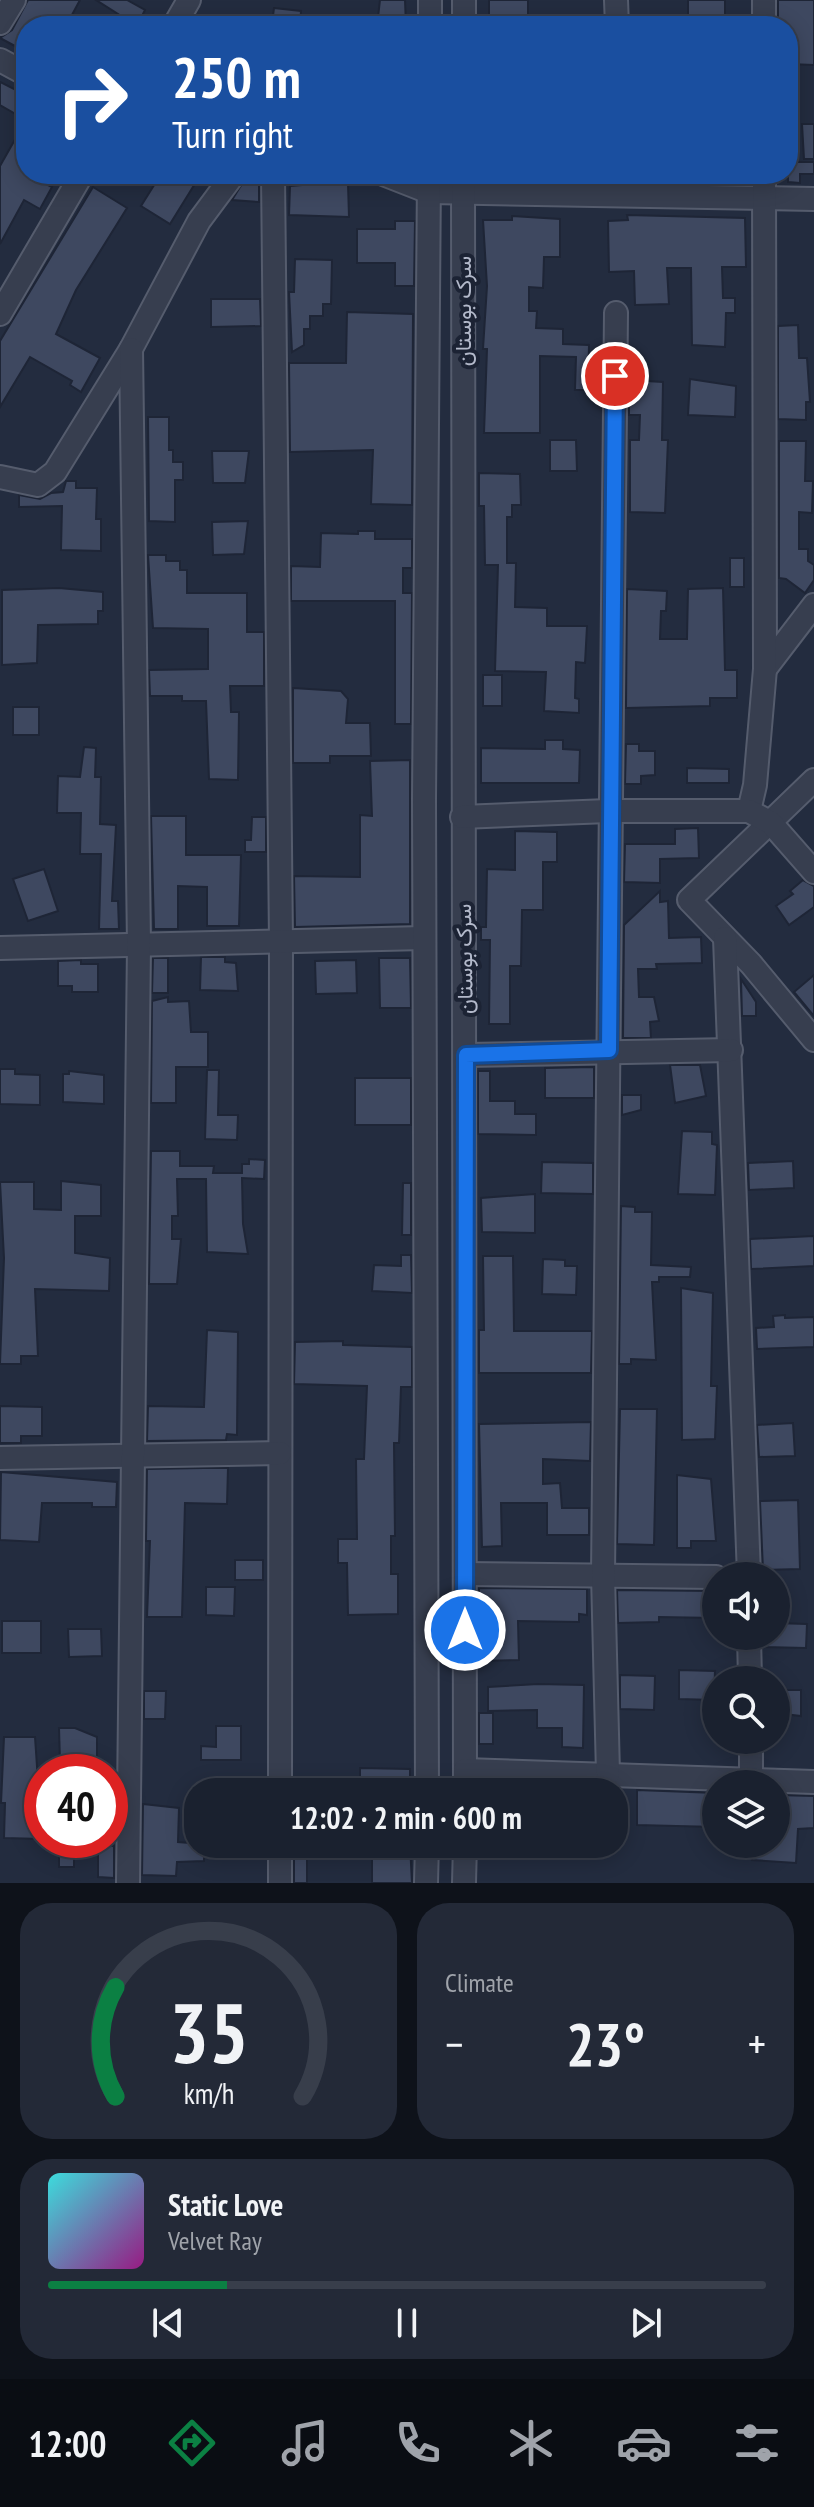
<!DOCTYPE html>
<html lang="en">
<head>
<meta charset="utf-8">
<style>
  :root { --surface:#1a212f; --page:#232937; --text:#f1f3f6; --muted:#9fa3aa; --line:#383e4b; --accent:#0b8043 }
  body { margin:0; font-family:"PT Sans Narrow",Vazirmatn,sans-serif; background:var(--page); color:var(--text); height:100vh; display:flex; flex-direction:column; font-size:30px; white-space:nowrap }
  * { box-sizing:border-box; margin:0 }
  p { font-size:26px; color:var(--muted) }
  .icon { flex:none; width:44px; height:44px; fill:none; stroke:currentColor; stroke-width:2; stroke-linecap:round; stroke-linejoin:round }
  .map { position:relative; height:1883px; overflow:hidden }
  .drawer { display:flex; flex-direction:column; gap:20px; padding:20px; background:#0e121a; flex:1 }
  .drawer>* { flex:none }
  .hud { position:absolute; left:16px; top:16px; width:782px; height:168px; border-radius:32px; box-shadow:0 4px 20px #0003,0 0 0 2px var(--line); background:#1a4fa0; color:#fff; overflow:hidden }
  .fabs { position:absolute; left:702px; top:1562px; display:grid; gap:16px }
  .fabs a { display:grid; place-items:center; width:88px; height:88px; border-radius:50%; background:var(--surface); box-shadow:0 4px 20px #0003,0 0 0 2px var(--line); font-size:40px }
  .speed { position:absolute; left:24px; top:1754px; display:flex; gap:16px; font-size:40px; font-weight:700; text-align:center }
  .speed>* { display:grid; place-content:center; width:104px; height:104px; border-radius:50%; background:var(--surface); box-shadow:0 4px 20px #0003,0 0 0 2px var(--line); line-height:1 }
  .speed .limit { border:12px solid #d22; background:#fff; color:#111 }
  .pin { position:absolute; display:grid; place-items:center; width:68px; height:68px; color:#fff; margin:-34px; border:4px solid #fff; border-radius:50%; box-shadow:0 2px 8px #0007 }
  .me { position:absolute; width:88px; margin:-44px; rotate:0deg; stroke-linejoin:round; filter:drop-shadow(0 0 6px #0008) }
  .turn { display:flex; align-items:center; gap:28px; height:168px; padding:0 24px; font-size:36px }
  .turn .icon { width:104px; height:104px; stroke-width:2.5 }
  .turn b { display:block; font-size:56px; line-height:68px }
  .big { font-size:60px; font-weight:800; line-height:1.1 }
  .drawer .card { flex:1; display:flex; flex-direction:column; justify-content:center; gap:12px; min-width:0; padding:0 28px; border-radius:32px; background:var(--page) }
  .drawer .dial { align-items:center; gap:0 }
  .dial svg { height:208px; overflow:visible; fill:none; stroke:var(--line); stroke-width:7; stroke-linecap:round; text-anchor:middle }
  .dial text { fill:var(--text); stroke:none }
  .song { display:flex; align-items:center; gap:24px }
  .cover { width:96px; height:96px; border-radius:12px; background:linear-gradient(135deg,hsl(180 70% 55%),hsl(310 70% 35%)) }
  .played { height:8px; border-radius:4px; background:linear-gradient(90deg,var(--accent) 25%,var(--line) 25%) }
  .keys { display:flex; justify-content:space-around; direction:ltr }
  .heat { display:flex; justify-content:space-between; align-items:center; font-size:44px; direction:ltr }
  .drawer .tiles { flex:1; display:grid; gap:20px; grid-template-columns:1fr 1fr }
  .card:last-child { grid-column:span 2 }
  .trip { position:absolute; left:184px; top:1778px; width:444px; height:80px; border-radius:32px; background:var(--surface); box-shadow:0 4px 20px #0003,0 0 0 2px var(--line); font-weight:800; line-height:80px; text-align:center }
  .tabs { display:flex; height:128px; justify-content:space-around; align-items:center; background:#0a0d13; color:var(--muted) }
  .tabs .icon { width:56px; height:56px }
  .tabs .active { color:var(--accent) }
  .tabs b { font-size:36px; color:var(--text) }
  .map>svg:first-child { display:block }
</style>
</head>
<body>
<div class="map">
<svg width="814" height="1883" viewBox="0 0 814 1883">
  <rect width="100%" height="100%" fill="#232c3f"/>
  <!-- building -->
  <g fill="#3e4860" stroke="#1e2536" stroke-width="2">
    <polygon points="28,0 80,0 66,26 26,26 26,52 0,38 12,30"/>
    <polygon points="96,0 127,0 145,10 137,26"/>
    <polygon points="380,0 405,0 406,26 377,26"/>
    <rect x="489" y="0" width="39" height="26"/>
    <rect x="688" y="0" width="37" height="26"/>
    <polygon points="778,0 814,0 814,65 788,64 788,26 778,26"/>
    <polygon points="274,8 301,11 300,26 272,24"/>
    <polygon points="0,82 26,95 26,174 52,187 40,209 24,200 0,244 0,166 26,120 0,105"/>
    <polygon points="802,124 814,124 814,159 804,159"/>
    <polygon points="788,162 814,162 814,174 800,174 800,183 788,182"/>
    <polygon points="161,174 201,174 170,224 141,206"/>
    <polygon points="248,174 259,174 259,202 232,200"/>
    <polygon points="326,183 348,183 349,217 289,215 290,186"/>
    <polygon points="93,187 127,208 76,290 56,334 100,358 81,392 70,385 72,381 30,357 0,407 0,341"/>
    <polygon points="627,215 745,218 746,267 722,267 723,298 735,298 735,313 726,313 725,347 692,345 691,268 667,268 669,304 635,305 634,271 609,272 608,221 628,220"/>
    <polygon points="512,216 560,219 560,257 544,257 543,288 529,287 529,311 537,311 536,328 563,329 563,344 589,345 588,390 575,390 576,357 540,356 540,433 484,433 487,349 483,349 487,286 483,220 512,220"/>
    <polygon points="395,221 415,221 414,286 395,286 395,263 357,263 357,229 395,229"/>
    <polygon points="295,259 332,260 331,304 323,304 323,316 310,316 310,329 304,329 304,345 292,352 289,292 294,292"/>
    <polygon points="211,299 260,299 261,326 211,327"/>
    <polygon points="347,312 413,314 412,505 371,504 373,450 290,452 289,363 346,363"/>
    <polygon points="798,325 799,358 807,358 810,402 806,402 806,420 778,419 778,326"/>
    <polygon points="629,375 647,375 647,381 663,382 662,440 668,440 665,513 630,512 630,440 639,440 640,415 629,415"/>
    <polygon points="690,379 736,386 735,417 688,415"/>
    <polygon points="148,417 169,417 169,450 173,450 173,462 183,462 183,480 175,480 175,522 149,521"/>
    <polygon points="550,440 576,440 577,471 550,471"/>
    <polygon points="779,441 806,441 805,481 813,481 812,513 799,512 799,549 808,549 808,561 814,565 814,580 805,593 786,579 779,578"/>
    <polygon points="212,451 249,451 245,483 213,483"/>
    <polygon points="479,473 520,474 521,505 512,505 512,517 507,517 507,563 516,563 515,607 547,608 547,626 587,626 585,663 576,662 575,698 579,699 579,713 544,711 546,672 495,671 498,565 485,565 484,506 479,506"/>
    <polygon points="66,481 76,481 76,488 97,488 96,519 101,519 101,551 61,550 62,506 19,507 19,495 40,499 51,493 63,492"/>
    <polygon points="248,521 244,554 213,555 212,522"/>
    <polygon points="358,531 375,531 375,539 412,539 412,568 403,568 403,593 412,593 411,724 395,724 395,601 291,601 291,566 320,567 321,533 358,534"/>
    <polygon points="148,555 166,555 166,561 180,561 180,570 187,570 187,593 247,593 247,632 264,632 264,686 230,686 231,712 239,712 238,780 209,779 206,701 182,701 182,696 150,696 149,670 208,669 208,629 153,628"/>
    <rect x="730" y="558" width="14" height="29"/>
    <polygon points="59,588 103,592 103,611 98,611 98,624 38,625 37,663 2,665 2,590"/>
    <polygon points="723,588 725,670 737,670 737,698 710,698 710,706 626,708 627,589 667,591 666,611 661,611 660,639 687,639 688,589"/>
    <rect x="483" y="675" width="19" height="31"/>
    <polygon points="293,688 341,691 348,699 346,723 370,723 371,756 330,756 330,763 293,763"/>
    <rect x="13" y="707" width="26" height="28"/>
    <polygon points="545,740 563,740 563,749 580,750 579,783 481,783 481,748 545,749"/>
    <polygon points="626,744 639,744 639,751 655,751 655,775 641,776 641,784 625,784"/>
    <polygon points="84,747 96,748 95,777 101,777 100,824 116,825 112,901 118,901 119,929 99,929 101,854 80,854 81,813 57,813 58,776 80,777"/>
    <polygon points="410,760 410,924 295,927 294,876 360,877 360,815 372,816 370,761"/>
    <polygon points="687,768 729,769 729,783 687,783"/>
    <polygon points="151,816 186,816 186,855 241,855 239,926 207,926 207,887 178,886 178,929 154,929"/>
    <polygon points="252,817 266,817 266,852 245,852 245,840 251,840"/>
    <polygon points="698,828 699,858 660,859 660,883 624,882 625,844 675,844 675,829"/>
    <polygon points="515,831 557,832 557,862 543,862 543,910 522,910 521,966 510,966 510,1024 489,1024 490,940 481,940 481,927 486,927 487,869 515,870"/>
    <polygon points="44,869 58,911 28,921 13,879"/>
    <polygon points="803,880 814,886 814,907 789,925 776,906 793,894 790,891"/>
    <polygon points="660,891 660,902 668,901 669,938 701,937 702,963 656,964 657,969 638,969 639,997 654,997 659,1021 650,1022 651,1038 623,1038 624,925"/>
    <polygon points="201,957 225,957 225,962 236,963 238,991 200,990"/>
    <polygon points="153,958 168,958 168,993 152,993"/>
    <polygon points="379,958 410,958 411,1008 380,1008"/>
    <polygon points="81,960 81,964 98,964 98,992 72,992 72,986 58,986 58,961"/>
    <polygon points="356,960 357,993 316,994 315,961"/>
    <polygon points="814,975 814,1016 794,992"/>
    <polygon points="741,979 756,1002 756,1016 742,1016"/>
    <polygon points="168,997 168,1002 189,1001 191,1032 208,1032 208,1067 176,1067 176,1103 151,1103 152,1001"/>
    <polygon points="670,1065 700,1065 706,1096 675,1103"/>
    <polygon points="594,1067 594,1098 545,1098 545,1068"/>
    <polygon points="0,1069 15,1069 15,1074 40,1075 40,1105 0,1104"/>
    <polygon points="207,1070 219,1070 218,1115 238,1115 237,1140 205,1139"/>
    <polygon points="69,1071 104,1075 104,1104 63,1102 63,1074 69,1074"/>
    <polygon points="478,1071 490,1071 490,1101 515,1101 515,1114 536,1114 536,1135 478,1134"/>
    <rect x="355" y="1078" width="56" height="47"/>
    <polygon points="622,1095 641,1095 641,1110 622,1115"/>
    <polygon points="682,1131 712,1132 712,1144 717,1145 715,1195 678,1194"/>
    <polygon points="151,1151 180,1151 180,1166 214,1166 213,1173 242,1173 242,1164 249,1164 249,1159 265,1160 264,1179 242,1178 243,1224 248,1254 207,1252 206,1179 177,1179 178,1216 172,1216 172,1239 181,1239 177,1284 149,1284"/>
    <polygon points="793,1161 794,1188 749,1190 748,1163"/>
    <polygon points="542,1162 593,1163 593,1194 541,1193"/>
    <polygon points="61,1181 101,1185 101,1216 75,1216 75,1253 110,1258 109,1291 35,1289 38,1356 21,1356 21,1364 0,1364 4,1258 0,1182 34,1182 34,1209 61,1210"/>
    <polygon points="403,1183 411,1183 411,1235 402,1235"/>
    <polygon points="535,1194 535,1233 482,1232 481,1198"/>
    <polygon points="621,1206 635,1207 635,1212 652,1212 651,1265 691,1267 690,1277 659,1277 659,1282 652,1282 656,1360 631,1359 631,1364 619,1364"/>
    <polygon points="814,1236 814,1266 751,1269 750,1239"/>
    <polygon points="401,1255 411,1255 412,1293 372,1291 374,1265 401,1266"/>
    <polygon points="483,1256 513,1256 514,1331 592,1331 591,1373 479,1373 479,1330 484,1330"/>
    <polygon points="543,1259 565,1260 565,1266 577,1266 576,1295 542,1294"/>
    <polygon points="681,1288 713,1293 711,1386 717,1386 715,1439 682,1440"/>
    <polygon points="785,1315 785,1318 814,1317 814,1347 757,1349 756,1328 774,1327 773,1316"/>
    <polygon points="207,1330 238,1332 237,1435 227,1434 226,1440 147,1441 148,1406 204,1407"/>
    <polygon points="343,1341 343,1345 412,1347 412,1387 401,1387 399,1443 394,1443 395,1536 391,1536 391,1574 398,1574 398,1614 348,1615 347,1563 338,1563 338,1539 357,1539 356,1459 364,1459 367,1386 294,1384 295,1342"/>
    <polygon points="0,1406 42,1407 42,1436 21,1436 21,1443 0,1443"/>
    <polygon points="620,1409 657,1409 654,1545 617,1544"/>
    <polygon points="591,1422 590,1461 543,1459 543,1484 560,1483 562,1508 589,1508 589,1535 547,1535 547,1503 501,1503 502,1546 482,1547 479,1424"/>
    <polygon points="793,1423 795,1456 759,1457 757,1425"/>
    <polygon points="204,1468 228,1468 227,1504 185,1503 182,1617 147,1617 150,1541 146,1541 147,1469"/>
    <polygon points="1,1472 117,1482 116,1507 92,1507 92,1503 42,1503 39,1542 0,1540"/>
    <polygon points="677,1475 711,1479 716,1541 691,1541 691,1548 677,1548"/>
    <polygon points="798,1500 800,1569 763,1570 760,1501"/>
    <rect x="235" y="1560" width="28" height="20"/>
    <polygon points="206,1587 235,1587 234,1616 206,1615"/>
    <polygon points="479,1588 587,1589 587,1615 579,1614 579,1622 518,1621 519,1660 479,1661"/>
    <polygon points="617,1590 716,1591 716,1618 659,1617 659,1622 618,1623"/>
    <rect x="2" y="1621" width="39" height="32"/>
    <polygon points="776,1623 807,1624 806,1648 763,1647 763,1636 776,1636"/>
    <polygon points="68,1629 101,1629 102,1656 69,1657"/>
    <polygon points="679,1670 715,1671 714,1700 679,1699"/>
    <polygon points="620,1675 655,1676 654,1710 620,1709"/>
    <polygon points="538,1684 584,1685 583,1748 562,1747 562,1728 537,1728 537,1710 488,1711 488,1687"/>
    <polygon points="776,1690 801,1690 801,1716 776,1713"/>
    <polygon points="144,1691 166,1691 165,1719 144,1719"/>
    <rect x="479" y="1713" width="14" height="31"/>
    <polygon points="216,1726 241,1726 241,1760 201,1760 201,1746 216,1747"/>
    <polygon points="59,1728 75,1728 97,1737 97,1761 60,1762"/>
    <polygon points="4,1737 35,1737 42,1839 4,1838 5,1803 1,1803"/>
    <polygon points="360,1768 410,1769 410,1792 360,1792"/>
    <polygon points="479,1784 536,1786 536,1792 479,1792"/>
    <polygon points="637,1790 716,1793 716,1827 637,1825"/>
    <polygon points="776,1795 814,1796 814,1828 798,1829 796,1863 752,1860 753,1844 776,1844"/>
    <polygon points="143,1804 179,1808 178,1842 204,1844 204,1861 177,1862 176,1876 142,1875"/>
    <polygon points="59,1840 94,1840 94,1854 74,1854 74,1867 59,1867"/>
    <rect x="294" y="1844" width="13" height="39"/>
    <polygon points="363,1844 410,1844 412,1883 372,1883 372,1858 363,1858"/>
    <polygon points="98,1845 114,1846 114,1878 98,1877"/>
  </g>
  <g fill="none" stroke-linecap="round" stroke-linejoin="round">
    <!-- minor casing -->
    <g stroke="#555c6d" stroke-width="26">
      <g id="minor">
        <polyline points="616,0 617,26"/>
        <polyline points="764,0 764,26"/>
        <polyline points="0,23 14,0"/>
        <polyline points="174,26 189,0"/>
        <polyline points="430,26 430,0"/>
        <polyline points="464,26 464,0"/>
        <polyline points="0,60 26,74"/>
        <polyline points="273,174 281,942 280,1792"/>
        <polyline points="383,174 429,192 814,199"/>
        <polyline points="463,174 465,1792"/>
        <polyline points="0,314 82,174"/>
        <polyline points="0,477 38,485 55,472 131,349 199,221 234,174"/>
        <polyline points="765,669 814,605"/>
        <polyline points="814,780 689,900 751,964 814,1040"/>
        <polyline points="749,811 755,785 765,669 764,174"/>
        <polyline points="462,817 608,811 749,811 771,823 814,872"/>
        <polyline points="725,938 749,1576"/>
        <polyline points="0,948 424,938"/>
        <polyline points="466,1055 731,1050"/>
        <polyline points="0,1458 280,1453"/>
        <polyline points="465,1574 716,1577"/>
        <polyline points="749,1636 750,1680"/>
        <polyline points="751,1740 751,1778"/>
        <polyline points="465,1770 814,1782"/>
        <polyline points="608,1774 603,1575 616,313"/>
        <polyline points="427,1792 424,800 429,174"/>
        <polyline points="280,1844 280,1883"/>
        <polyline points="128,1883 139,945 131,349"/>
        <polyline points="426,1883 427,1844"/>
        <polyline points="464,1883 465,1844"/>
      </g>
    </g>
    <!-- minor -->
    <use href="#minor" stroke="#373e4f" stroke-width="22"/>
  </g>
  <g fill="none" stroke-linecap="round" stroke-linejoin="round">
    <!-- route casing -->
    <g stroke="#114b97" stroke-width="20">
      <polyline id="route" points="465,1630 466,1055 609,1050 615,376"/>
    </g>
    <!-- route -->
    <use href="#route" stroke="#1a73e8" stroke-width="14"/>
  </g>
  <g text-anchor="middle" stroke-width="8" stroke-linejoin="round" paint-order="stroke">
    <!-- street labels -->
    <g font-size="22" fill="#b3b9ca" stroke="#1c2334">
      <text transform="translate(463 311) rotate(-90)" y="8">سرک بوستان</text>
      <text transform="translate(464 959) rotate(-91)" y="8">سرک بوستان</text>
    </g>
  </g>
</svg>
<div class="fabs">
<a><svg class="icon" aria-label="sound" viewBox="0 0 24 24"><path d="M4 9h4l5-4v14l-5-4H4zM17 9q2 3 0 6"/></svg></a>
<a><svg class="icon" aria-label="search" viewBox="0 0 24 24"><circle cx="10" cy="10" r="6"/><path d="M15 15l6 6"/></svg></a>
<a><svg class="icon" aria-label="layers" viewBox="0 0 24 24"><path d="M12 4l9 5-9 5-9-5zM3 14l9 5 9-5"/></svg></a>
</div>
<div class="speed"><div class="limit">40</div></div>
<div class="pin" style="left:615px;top:376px;background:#d93025"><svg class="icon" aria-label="arrive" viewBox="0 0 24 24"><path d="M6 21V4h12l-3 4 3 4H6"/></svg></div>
<svg class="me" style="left:465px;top:1630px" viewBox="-20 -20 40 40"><circle r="17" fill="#1a73e8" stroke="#fff" stroke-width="3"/><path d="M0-11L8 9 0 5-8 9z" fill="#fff"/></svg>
<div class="trip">12:02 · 2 min · 600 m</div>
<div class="hud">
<div class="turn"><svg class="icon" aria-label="right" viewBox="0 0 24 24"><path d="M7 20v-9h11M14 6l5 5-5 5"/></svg><div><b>250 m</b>Turn right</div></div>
</div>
</div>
<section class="drawer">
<div class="tiles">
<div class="card dial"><svg viewBox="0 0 100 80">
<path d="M14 69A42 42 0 1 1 86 69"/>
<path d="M14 69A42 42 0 0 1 14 27" stroke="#0b8043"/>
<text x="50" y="56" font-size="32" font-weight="700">35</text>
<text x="50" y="72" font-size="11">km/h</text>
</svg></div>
<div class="card"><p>Climate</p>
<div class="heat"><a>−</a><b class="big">23°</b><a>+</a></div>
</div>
<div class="card">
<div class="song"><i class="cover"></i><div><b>Static Love</b><p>Velvet Ray</p></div></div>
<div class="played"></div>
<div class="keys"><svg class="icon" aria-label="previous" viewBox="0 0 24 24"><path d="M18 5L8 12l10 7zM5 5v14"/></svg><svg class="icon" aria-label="pause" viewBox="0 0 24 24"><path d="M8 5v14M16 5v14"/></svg><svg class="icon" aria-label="next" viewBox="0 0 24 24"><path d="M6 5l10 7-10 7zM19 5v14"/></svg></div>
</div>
</div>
</section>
<nav class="tabs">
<b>12:00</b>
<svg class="icon active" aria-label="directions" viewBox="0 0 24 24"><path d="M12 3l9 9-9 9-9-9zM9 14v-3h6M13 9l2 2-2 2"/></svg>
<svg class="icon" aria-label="music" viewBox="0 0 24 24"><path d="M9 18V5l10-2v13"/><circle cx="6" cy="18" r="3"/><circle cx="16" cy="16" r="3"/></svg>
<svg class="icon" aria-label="phone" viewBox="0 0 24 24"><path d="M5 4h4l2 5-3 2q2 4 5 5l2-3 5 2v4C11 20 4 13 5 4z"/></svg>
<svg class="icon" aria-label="climate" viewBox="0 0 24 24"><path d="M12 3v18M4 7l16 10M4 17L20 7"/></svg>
<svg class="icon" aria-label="car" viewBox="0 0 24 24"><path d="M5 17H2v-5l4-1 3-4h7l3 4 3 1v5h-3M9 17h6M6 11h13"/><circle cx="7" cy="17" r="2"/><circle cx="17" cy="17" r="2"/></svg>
<svg class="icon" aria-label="filters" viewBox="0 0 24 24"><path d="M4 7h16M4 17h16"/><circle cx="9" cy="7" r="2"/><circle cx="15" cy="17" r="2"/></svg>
</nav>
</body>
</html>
